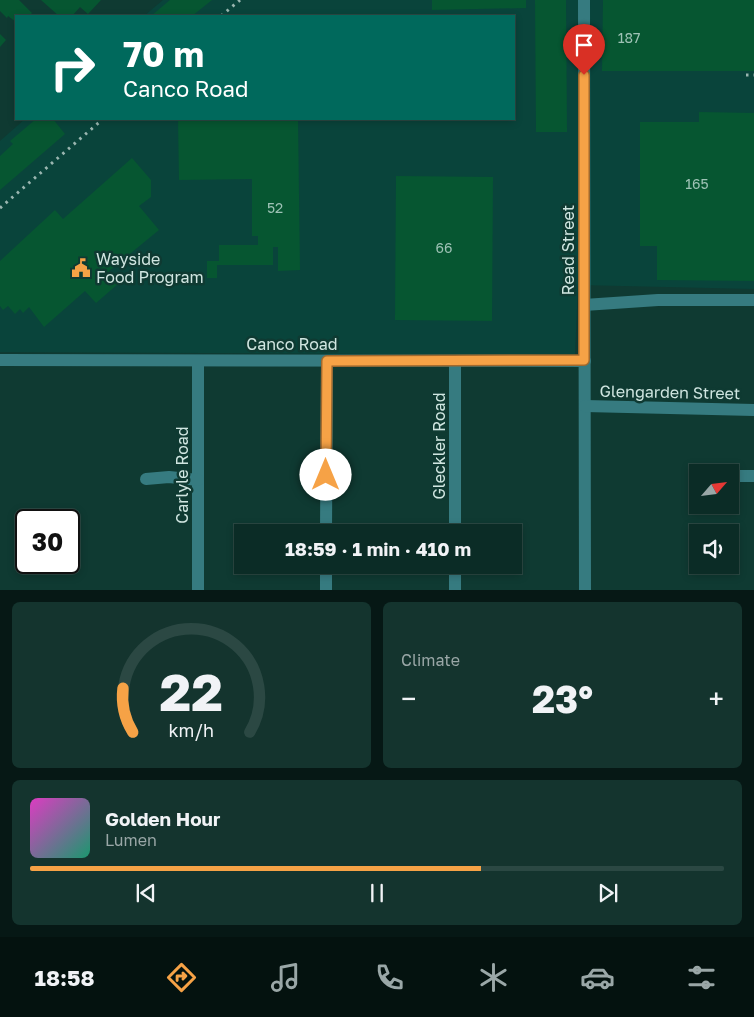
<!DOCTYPE html>
<html lang="en">
<head>
<meta charset="utf-8">
<style>
  :root { --surface:#0b2c26; --page:#14342e; --text:#f1f3f6; --muted:#9aa7a7; --line:#2b4843; --accent:#f6a246 }
  body { margin:0; font-family:"Golos Text",sans-serif; background:var(--page); color:var(--text); height:100vh; display:flex; flex-direction:column; font-size:19px; white-space:nowrap }
  * { box-sizing:border-box; margin:0 }
  p { font-size:16px; color:var(--muted) }
  .icon { flex:none; width:28px; height:28px; fill:none; stroke:currentColor; stroke-width:2; stroke-linecap:round; stroke-linejoin:round }
  .map { position:relative; height:590px; overflow:hidden }
  .side { display:flex; flex-direction:column; gap:12px; padding:12px; background:#061815; flex:1 }
  .side>* { flex:none }
  .banner { position:absolute; left:15px; top:15px; width:500px; height:105px; border-radius:0px; box-shadow:0 2px 8px #0003,0 0 0 1px var(--line); background:#00695c; color:#fff; overflow:hidden }
  .needle { width:32px; rotate:62deg }
  .tools { position:absolute; left:689px; top:464px; display:grid; gap:10px }
  .tools a { display:grid; place-items:center; width:50px; height:50px; border-radius:0px; background:var(--surface); box-shadow:0 2px 8px #0003,0 0 0 1px var(--line); font-size:25px }
  .speed { position:absolute; left:15px; top:509px; display:flex; gap:10px; font-size:25px; font-weight:700; text-align:center }
  .speed>* { display:grid; place-content:center; width:65px; height:65px; border-radius:50%; background:var(--surface); box-shadow:0 2px 8px #0003,0 0 0 1px var(--line); line-height:1 }
  .speed .limit { border:2px solid #111; border-radius:8px; background:#fff; color:#111 }
  .pin { position:absolute; display:grid; place-items:center; width:42px; height:42px; color:#fff; margin:-51px -21px; border-radius:50% 50% 50% 0; rotate:-45deg; box-shadow:0 0 5px #0007 }
  .pin .icon { rotate:45deg }
  .me { position:absolute; width:55px; margin:-28px; rotate:0deg; stroke-linejoin:round; filter:drop-shadow(0 0 4px #0008) }
  .turn { display:flex; align-items:center; gap:18px; height:105px; padding:0 25px; font-size:22px }
  .turn .icon { width:65px; height:65px; stroke-width:2.5 }
  .turn b { display:block; font-size:35px; line-height:42px }
  .big { font-size:38px; font-weight:700; line-height:1.1 }
  .side .tile { flex:1; display:flex; flex-direction:column; justify-content:center; gap:8px; min-width:0; padding:0 18px; border-radius:8px; background:var(--page) }
  .side .dial { align-items:center; gap:0 }
  .dial svg { height:130px; overflow:visible; fill:none; stroke:var(--line); stroke-width:7; stroke-linecap:round; text-anchor:middle }
  .dial text { fill:var(--text); stroke:none }
  .song { display:flex; align-items:center; gap:15px }
  .cover { width:60px; height:60px; border-radius:8px; background:linear-gradient(135deg,hsl(310 70% 55%),hsl(160 70% 35%)) }
  .played { height:5px; border-radius:2px; background:linear-gradient(90deg,var(--accent) 65%,var(--line) 65%) }
  .keys { display:flex; justify-content:space-around; direction:ltr }
  .heat { display:flex; justify-content:space-between; align-items:center; font-size:28px; direction:ltr }
  .side .tiles { flex:1; display:grid; gap:12px; grid-template-columns:1fr 1fr }
  .tile:last-child { grid-column:span 2 }
  .trip { position:absolute; left:234px; top:524px; width:288px; height:50px; border-radius:0px; background:var(--surface); box-shadow:0 2px 8px #0003,0 0 0 1px var(--line); font-weight:700; line-height:50px; text-align:center }
  .menu { display:flex; height:80px; justify-content:space-around; align-items:center; background:#04120f; color:var(--muted) }
  .menu .icon { width:35px; height:35px }
  .menu .selected { color:var(--accent) }
  .menu b { font-size:22px; color:var(--text) }
  .map>svg:first-child { display:block }
</style>
</head>
<body>
<div class="map">
<svg width="754" height="590" viewBox="0 0 754 590">
  <rect width="100%" height="100%" fill="#0f3a32"/>
  <!-- built -->
  <polygon fill="#09443b" points="163,0 754,0 754,289 578,285 575,355 0,352 0,141 25,119 514,119 514,16 144,16"/>
  <!-- building -->
  <g fill="#065631">
    <polygon points="0,0 19,0 32,13 29,16 16,16 16,22 8,16 7,18 0,11"/>
    <polygon points="41,0 101,0 88,14 80,7 72,16 59,16"/>
    <polygon points="170,0 212,0 192,16 151,16"/>
    <polygon points="432,0 526,0 526,8 432,10"/>
    <polygon points="535,0 566,0 567,132 536,132"/>
    <polygon points="603,0 754,0 754,71 602,71"/>
    <polygon points="0,34 6,40 0,47"/>
    <polygon points="699,112 754,113 754,281 657,280 657,246 640,246 640,122 699,122"/>
    <polygon points="36,119 53,119 65,134 0,190 0,156 13,144 10,141"/>
    <polygon points="178,119 298,119 300,270 278,271 278,247 273,247 273,265 217,265 217,278 207,278 207,261 219,261 219,245 258,245 258,236 252,236 252,179 179,180"/>
    <polygon points="132,158 151,180 151,197 139,206 159,230 109,271 118,284 96,303 85,291 44,327 29,307 23,313 20,309 15,314 8,306 3,310 0,306 0,261 55,210 63,219"/>
    <polygon points="396,176 493,177 492,321 395,320"/>
  </g>
  <g fill="none" stroke-linecap="round" stroke-linejoin="round">
    <!-- minor -->
    <g stroke="#367b80" stroke-width="12">
      <polyline points="584,0 585,590"/>
      <polyline points="584,305 658,300 754,300"/>
      <polyline points="0,360 585,361"/>
      <polyline points="198,361 198,590"/>
      <polyline points="585,406 754,410"/>
      <polyline points="730,476 754,476"/>
      <polyline points="146,479 169,477 198,480"/>
      <polyline points="697,486 698,486"/>
      <polyline points="326,532 327,361"/>
      <polyline points="455,532 455,361"/>
      <polyline points="326,590 326,565"/>
      <polyline points="455,590 455,565"/>
    </g>
    <!-- rail -->
    <g stroke="#9ab6b0" stroke-width="3" stroke-dasharray="2.5 5" stroke-linecap="butt">
      <polyline points="221,16 240,0"/>
      <polyline points="746,75 754,75"/>
      <polyline points="0,208 103,119"/>
    </g>
  </g>
  <g fill="none" stroke-linecap="round" stroke-linejoin="round">
    <!-- route casing -->
    <g stroke="#a0692e" stroke-width="12">
      <polyline id="route" points="326,475 327,361 584,360 584,75"/>
    </g>
    <!-- route -->
    <use href="#route" stroke="#f6a246" stroke-width="9"/>
  </g>
  <!-- icons -->
  <defs>
    <g id="civic-bare" transform="scale(1.5)"><path d="M-.6-6.5H3V-4.5H.6V-3L4-1V1h2V6H-6V1h2V-1L-.6-3ZM-1.2 2.5V6h2.4V2.5Z" fill="#f6a246" stroke="#0f3a32" stroke-width="2.5" paint-order="stroke"/></g>
  </defs>
  <g fill-rule="evenodd">
    <use href="#civic-bare" x="81" y="268"/>
  </g>
  <g text-anchor="middle" stroke-width="5" stroke-linejoin="round" paint-order="stroke">
    <!-- number labels -->
    <g font-size="14" fill="#9ec2b5">
      <text x="629" y="43">187</text>
      <text x="697" y="189">165</text>
      <text x="275" y="213">52</text>
      <text x="444" y="253">66</text>
    </g>
    <!-- street labels -->
    <g font-size="16" fill="#d0e6e1" stroke="#0f3a32">
      <text transform="translate(568 250) rotate(-90)" y="6">Read Street</text>
      <text x="292" y="350">Canco Road</text>
      <text transform="translate(670 392) rotate(1)" y="6">Glengarden Street</text>
      <text transform="translate(439 446) rotate(-90)" y="6">Gleckler Road</text>
      <text transform="translate(182 475) rotate(-90)" y="6">Carlyle Road</text>
    </g>
    <!-- poi labels -->
    <g font-size="16" fill="#d0e6e1" stroke="#0f3a32" text-anchor="start">
      <text x="96" y="265">Wayside<tspan x="96" dy="18">Food Program</tspan></text>
    </g>
  </g>
</svg>
<div class="tools">
<a><svg class="needle" viewBox="-14 -14 28 28"><path d="M0-13l5 13h-10z" fill="#e53935"/><path d="M0 13l5-13h-10z" fill="#9aa7a7"/></svg></a>
<a><svg class="icon" aria-label="sound" viewBox="0 0 24 24"><path d="M4 9h4l5-4v14l-5-4H4zM17 9q2 3 0 6"/></svg></a>
</div>
<div class="speed"><div class="limit">30</div></div>
<div class="pin" style="left:584px;top:75px;background:#d93025"><svg class="icon" aria-label="arrive" viewBox="0 0 24 24"><path d="M6 21V4h12l-3 4 3 4H6"/></svg></div>
<svg class="me" style="left:326px;top:475px" viewBox="-20 -20 40 40"><circle r="19" fill="#fff"/><path d="M0-13L10 11 0 6-10 11z" fill="#f6a246"/></svg>
<div class="trip">18:59 · 1 min · 410 m</div>
<div class="banner">
<div class="turn"><svg class="icon" aria-label="right" viewBox="0 0 24 24"><path d="M7 20v-9h11M14 6l5 5-5 5"/></svg><div><b>70 m</b>Canco Road</div></div>
</div>
</div>
<section class="side">
<div class="tiles">
<div class="tile dial"><svg viewBox="0 0 100 80">
<path d="M14 69A42 42 0 1 1 86 69"/>
<path d="M14 69A42 42 0 0 1 8 42" stroke="#f6a246"/>
<text x="50" y="56" font-size="32" font-weight="700">22</text>
<text x="50" y="72" font-size="11">km/h</text>
</svg></div>
<div class="tile"><p>Climate</p>
<div class="heat"><a>−</a><b class="big">23°</b><a>+</a></div>
</div>
<div class="tile">
<div class="song"><i class="cover"></i><div><b>Golden Hour</b><p>Lumen</p></div></div>
<div class="played"></div>
<div class="keys"><svg class="icon" aria-label="previous" viewBox="0 0 24 24"><path d="M18 5L8 12l10 7zM5 5v14"/></svg><svg class="icon" aria-label="pause" viewBox="0 0 24 24"><path d="M8 5v14M16 5v14"/></svg><svg class="icon" aria-label="next" viewBox="0 0 24 24"><path d="M6 5l10 7-10 7zM19 5v14"/></svg></div>
</div>
</div>
</section>
<nav class="menu">
<b>18:58</b>
<svg class="icon selected" aria-label="directions" viewBox="0 0 24 24"><path d="M12 3l9 9-9 9-9-9zM9 14v-3h6M13 9l2 2-2 2"/></svg>
<svg class="icon" aria-label="music" viewBox="0 0 24 24"><path d="M9 18V5l10-2v13"/><circle cx="6" cy="18" r="3"/><circle cx="16" cy="16" r="3"/></svg>
<svg class="icon" aria-label="phone" viewBox="0 0 24 24"><path d="M5 4h4l2 5-3 2q2 4 5 5l2-3 5 2v4C11 20 4 13 5 4z"/></svg>
<svg class="icon" aria-label="climate" viewBox="0 0 24 24"><path d="M12 3v18M4 7l16 10M4 17L20 7"/></svg>
<svg class="icon" aria-label="car" viewBox="0 0 24 24"><path d="M5 17H2v-5l4-1 3-4h7l3 4 3 1v5h-3M9 17h6M6 11h13"/><circle cx="7" cy="17" r="2"/><circle cx="17" cy="17" r="2"/></svg>
<svg class="icon" aria-label="filters" viewBox="0 0 24 24"><path d="M4 7h16M4 17h16"/><circle cx="9" cy="7" r="2"/><circle cx="15" cy="17" r="2"/></svg>
</nav>
</body>
</html>
